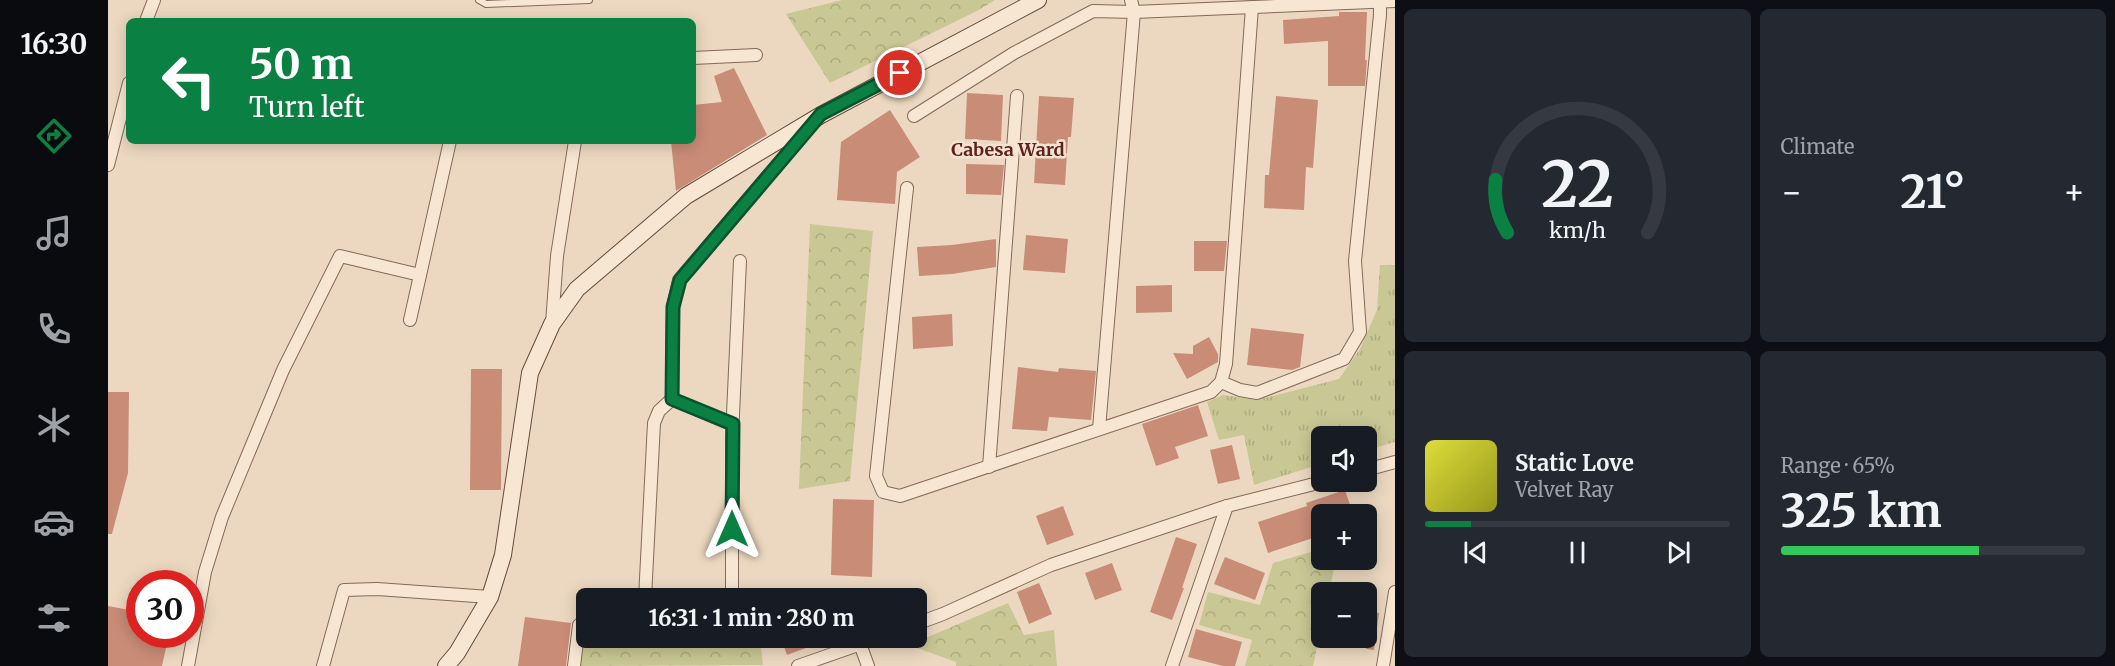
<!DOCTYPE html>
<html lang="en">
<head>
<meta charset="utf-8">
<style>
  :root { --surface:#171b24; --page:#242831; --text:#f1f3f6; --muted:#9ea1a6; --line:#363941; --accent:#0b8043 }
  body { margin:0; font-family:Merriweather,serif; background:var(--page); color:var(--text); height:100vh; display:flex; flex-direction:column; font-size:22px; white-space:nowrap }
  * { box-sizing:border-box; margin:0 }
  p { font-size:20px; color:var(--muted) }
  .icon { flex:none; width:33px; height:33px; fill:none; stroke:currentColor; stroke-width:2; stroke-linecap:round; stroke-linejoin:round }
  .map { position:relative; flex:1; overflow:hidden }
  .side { display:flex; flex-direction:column; gap:9px; padding:9px; background:#0d0f14; width:720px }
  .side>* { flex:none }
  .banner { position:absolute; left:18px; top:18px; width:570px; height:126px; border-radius:9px; box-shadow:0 3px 15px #0003; background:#0b8043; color:#fff; overflow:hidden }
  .tools { position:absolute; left:1203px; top:426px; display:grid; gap:12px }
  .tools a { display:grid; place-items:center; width:66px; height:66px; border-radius:9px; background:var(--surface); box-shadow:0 3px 15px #0003; font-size:30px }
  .speed { position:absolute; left:18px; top:570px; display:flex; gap:12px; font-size:30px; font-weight:700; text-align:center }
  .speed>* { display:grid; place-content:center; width:78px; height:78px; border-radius:50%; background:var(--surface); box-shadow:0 3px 15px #0003; line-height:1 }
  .speed .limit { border:9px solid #d22; background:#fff; color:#111 }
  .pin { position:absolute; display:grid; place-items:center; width:51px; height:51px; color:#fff; margin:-26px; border:3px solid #fff; border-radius:50%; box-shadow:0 2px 6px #0007 }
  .me { position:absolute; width:66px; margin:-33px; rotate:0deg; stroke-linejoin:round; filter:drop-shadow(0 0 4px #0008) }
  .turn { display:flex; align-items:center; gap:21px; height:126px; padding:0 24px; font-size:27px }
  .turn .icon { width:78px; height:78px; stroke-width:2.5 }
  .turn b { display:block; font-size:42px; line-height:51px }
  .big { font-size:45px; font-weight:700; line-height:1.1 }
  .side .card { flex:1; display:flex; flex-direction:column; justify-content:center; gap:9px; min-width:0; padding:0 21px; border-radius:9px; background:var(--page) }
  .side .dial { align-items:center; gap:0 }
  .dial svg { height:156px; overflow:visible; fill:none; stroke:var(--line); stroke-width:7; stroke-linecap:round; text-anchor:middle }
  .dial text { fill:var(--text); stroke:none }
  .song { display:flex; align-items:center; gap:18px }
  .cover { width:72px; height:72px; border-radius:9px; background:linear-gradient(135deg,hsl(60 70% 55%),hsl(60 70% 35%)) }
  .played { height:6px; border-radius:3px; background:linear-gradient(90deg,var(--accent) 15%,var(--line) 15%) }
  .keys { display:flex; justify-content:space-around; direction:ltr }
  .heat { display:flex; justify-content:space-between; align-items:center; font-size:33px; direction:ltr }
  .charge { height:9px; border-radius:4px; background:linear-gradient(90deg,#34c759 65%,var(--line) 0) }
  .side .tiles { flex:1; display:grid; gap:9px; grid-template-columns:repeat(2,1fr) }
  .trip { position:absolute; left:468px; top:588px; width:351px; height:60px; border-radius:9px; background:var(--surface); box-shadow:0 3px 15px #0003; font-weight:700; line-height:60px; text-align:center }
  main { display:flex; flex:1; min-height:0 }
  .menu { display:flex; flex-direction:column; width:108px; justify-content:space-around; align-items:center; background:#090b0e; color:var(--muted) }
  .menu .icon { width:42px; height:42px }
  .menu .on { color:var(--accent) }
  .menu b { font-size:27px; color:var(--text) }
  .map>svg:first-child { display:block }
</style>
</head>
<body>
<main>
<nav class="menu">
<b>16:30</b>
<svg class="icon on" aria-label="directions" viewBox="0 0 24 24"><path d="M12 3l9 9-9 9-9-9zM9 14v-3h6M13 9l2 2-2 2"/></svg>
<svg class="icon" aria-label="music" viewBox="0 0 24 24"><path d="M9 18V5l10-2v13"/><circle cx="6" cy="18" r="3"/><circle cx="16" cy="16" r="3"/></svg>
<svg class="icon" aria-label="phone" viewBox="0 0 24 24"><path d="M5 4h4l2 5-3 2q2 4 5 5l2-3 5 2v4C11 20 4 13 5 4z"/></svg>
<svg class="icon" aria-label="climate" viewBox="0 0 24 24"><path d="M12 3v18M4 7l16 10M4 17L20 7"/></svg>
<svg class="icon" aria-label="car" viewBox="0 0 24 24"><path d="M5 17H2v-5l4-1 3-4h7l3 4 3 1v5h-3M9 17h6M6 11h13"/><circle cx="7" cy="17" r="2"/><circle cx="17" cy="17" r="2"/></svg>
<svg class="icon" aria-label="filters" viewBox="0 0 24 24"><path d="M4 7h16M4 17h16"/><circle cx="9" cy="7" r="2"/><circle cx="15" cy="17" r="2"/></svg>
</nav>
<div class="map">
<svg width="1287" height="666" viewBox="0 0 1287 666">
  <defs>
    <pattern id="grass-tufts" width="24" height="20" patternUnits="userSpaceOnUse" patternTransform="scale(1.5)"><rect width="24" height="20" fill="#c9c794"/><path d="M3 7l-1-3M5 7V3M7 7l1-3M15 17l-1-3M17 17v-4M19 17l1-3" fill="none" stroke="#adab7f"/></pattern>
    <pattern id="forest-crowns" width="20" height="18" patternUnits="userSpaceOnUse" patternTransform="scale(1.5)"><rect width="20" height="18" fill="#c9c794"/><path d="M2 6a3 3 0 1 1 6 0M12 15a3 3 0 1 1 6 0" fill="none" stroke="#adab7f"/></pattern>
  </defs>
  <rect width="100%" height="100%" fill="#ecd8c0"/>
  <!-- grass -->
  <polygon fill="url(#grass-tufts)" points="1272,265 1287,265 1287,442 1259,450 1258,436 1214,436 1213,464 1146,485 1136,435 1111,440 1099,402 1115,395 1149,400 1231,379 1252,349 1269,310"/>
  <!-- forest -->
  <g fill="url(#forest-crowns)">
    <polygon points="734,0 887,0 869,11 722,83 678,14"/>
    <polygon points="702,224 765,231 742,481 691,489"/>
    <polygon points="1213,549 1214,560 1228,560 1221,592 1214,592 1213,628 1205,666 1137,666 1144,640 1091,625 1100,592 1152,605 1165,563"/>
    <polygon points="900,603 916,635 946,630 949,666 848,666 848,662 801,645"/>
    <polygon points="476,624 478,624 478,638 652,638 655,665 470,666"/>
  </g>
  <!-- building -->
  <g fill="#c98c77">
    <polygon points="1231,12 1259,12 1257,60 1259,60 1257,86 1220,86 1220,41 1176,44 1175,20 1231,16"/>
    <polygon points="626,68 659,135 568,191 563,141 585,141 585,105 614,102 606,76"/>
    <polygon points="859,93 895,95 893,141 857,139"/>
    <polygon points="931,96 966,98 963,137 960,137 957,185 926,183"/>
    <polygon points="1168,96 1210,100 1205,168 1198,167 1196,210 1156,208 1157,175 1161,175"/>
    <polygon points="782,110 812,157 789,172 787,204 729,200 733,142"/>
    <polygon points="858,164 896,165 893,195 858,194"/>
    <polygon points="918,235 960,239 957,273 915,270"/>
    <polygon points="888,239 888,267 844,274 811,276 809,247 844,245"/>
    <polygon points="1086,241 1119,241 1116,271 1086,271"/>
    <polygon points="1064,285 1064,312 1028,313 1028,286"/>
    <polygon points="844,314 845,346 805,349 804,317"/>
    <polygon points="1143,328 1196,334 1192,367 1184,370 1139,365"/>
    <polygon points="1101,337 1110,354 1110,362 1079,379 1065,353 1085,354 1085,346"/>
    <polygon points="910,367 950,372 951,368 988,371 983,420 941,417 939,431 904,429"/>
    <polygon points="363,369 394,369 393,490 362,490"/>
    <polygon points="0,392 21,392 20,473 4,534 0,534"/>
    <polygon points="1090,405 1100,436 1067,447 1071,458 1048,466 1034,424"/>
    <polygon points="1124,445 1132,479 1110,484 1102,450"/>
    <polygon points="1237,490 1245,514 1214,514 1214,535 1160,553 1150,522 1199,506 1198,503"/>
    <polygon points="725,499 766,500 764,577 723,575"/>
    <polygon points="955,506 966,535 939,545 928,516"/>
    <polygon points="1068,537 1089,544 1074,588 1076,588 1064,620 1042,612"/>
    <polygon points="1117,557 1157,573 1147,600 1106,584"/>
    <polygon points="1004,563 1014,590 987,600 977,573"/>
    <polygon points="931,583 944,614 921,624 909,592"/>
    <polygon points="0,606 32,612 32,634 61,634 54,666 0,666"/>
    <polygon points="1258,612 1271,613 1266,650 1258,649"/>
    <polygon points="417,617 463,623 458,666 410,666"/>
    <polygon points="1088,629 1134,642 1127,666 1115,666 1080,657"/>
    <polygon points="673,638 722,638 722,639 679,655"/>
  </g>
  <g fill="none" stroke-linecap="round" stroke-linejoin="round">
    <!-- lane casing -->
    <g stroke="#846959" stroke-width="8">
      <polyline id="lane" points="371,0 378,4 481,0"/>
    </g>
    <!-- street casing -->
    <g stroke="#846959" stroke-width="14">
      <g id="street">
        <polyline points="38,21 46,0"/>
        <polyline points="585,58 648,55"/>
        <polyline points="806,116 906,53 985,11 1026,12 1287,1"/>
        <polyline points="0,165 21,83"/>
        <polyline points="799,188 768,476 775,492 792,496 1103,392 1113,382 1118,364 1144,7"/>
        <polyline points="302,320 342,141"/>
        <polyline points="444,323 449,256 467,141"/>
        <polyline points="1113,382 1132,390 1149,393 1236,359 1252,332 1247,261 1272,15 1272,2"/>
        <polyline points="625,425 564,399 565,307 571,280 704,124"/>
        <polyline points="991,429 1026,12 1023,0"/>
        <polyline points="881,467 909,96"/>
        <polyline points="1258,470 1287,462"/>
        <polyline points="537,598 546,423 551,411 564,399"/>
        <polyline points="624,598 624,436 632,261"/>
        <polyline points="808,624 835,614 943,565 1119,506 1214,482"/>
        <polyline points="752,644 760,666"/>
        <polyline points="80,666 97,572 114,517 175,370 232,256 312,275"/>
        <polyline points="215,666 236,590 269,589 382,597"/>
        <polyline points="466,666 471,625"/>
        <polyline points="690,666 770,638"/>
        <polyline points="1064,666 1119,506"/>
        <polyline points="1275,666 1287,592"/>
      </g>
    </g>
    <!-- secondary casing -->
    <g stroke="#654a3c" stroke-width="18">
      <polyline id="secondary" points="338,666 349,653 382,597 395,555 422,373 444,324 469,289 578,196 713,115 930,0"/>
    </g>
    <!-- lane -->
    <use href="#lane" stroke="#f7e6d2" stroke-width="6"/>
    <!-- street -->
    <use href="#street" stroke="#f7e6d2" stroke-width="12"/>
    <!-- secondary -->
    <use href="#secondary" stroke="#f7e6d2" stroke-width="16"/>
  </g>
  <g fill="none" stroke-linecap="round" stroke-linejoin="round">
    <!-- route casing -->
    <g stroke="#07532c" stroke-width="15">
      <polyline id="route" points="624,529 625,424 564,399 565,307 572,280 713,114 792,73"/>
    </g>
    <!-- route -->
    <use href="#route" stroke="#0b8043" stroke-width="10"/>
  </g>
  <g text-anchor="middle" stroke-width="5" stroke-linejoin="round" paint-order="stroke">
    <!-- neighbourhood labels -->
    <g font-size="18" font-weight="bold" fill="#5f211e" stroke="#f4e3cf">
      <text x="900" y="156">Cabesa Ward</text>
    </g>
  </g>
</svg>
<div class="tools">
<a><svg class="icon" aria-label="sound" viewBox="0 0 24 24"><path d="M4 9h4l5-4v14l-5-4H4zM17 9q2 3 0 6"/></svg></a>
<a>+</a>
<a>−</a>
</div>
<div class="speed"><div class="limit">30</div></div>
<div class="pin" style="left:792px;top:73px;background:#d93025"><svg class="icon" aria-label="arrive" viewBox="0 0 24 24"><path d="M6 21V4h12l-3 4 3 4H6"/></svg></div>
<svg class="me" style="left:624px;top:529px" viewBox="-20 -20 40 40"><path d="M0-17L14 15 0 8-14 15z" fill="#0b8043" stroke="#fff" stroke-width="4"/></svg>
<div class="trip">16:31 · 1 min · 280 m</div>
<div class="banner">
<div class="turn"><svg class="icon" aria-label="left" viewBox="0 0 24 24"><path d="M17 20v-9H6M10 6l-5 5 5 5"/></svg><div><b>50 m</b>Turn left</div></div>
</div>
</div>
<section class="side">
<div class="tiles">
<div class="card dial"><svg viewBox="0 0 100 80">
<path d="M14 69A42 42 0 1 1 86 69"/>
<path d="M14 69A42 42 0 0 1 8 42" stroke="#0b8043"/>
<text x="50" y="56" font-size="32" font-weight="700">22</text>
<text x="50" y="72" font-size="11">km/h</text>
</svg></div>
<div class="card"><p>Climate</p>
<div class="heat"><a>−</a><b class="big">21°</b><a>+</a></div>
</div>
<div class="card">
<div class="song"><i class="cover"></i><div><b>Static Love</b><p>Velvet Ray</p></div></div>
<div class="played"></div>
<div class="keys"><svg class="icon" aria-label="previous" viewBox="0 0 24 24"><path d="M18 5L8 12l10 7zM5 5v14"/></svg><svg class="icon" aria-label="pause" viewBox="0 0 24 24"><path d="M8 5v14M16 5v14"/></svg><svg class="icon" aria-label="next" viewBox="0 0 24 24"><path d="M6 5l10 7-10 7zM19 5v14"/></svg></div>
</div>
<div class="card"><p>Range · 65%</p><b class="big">325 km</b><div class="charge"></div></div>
</div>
</section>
</main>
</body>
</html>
